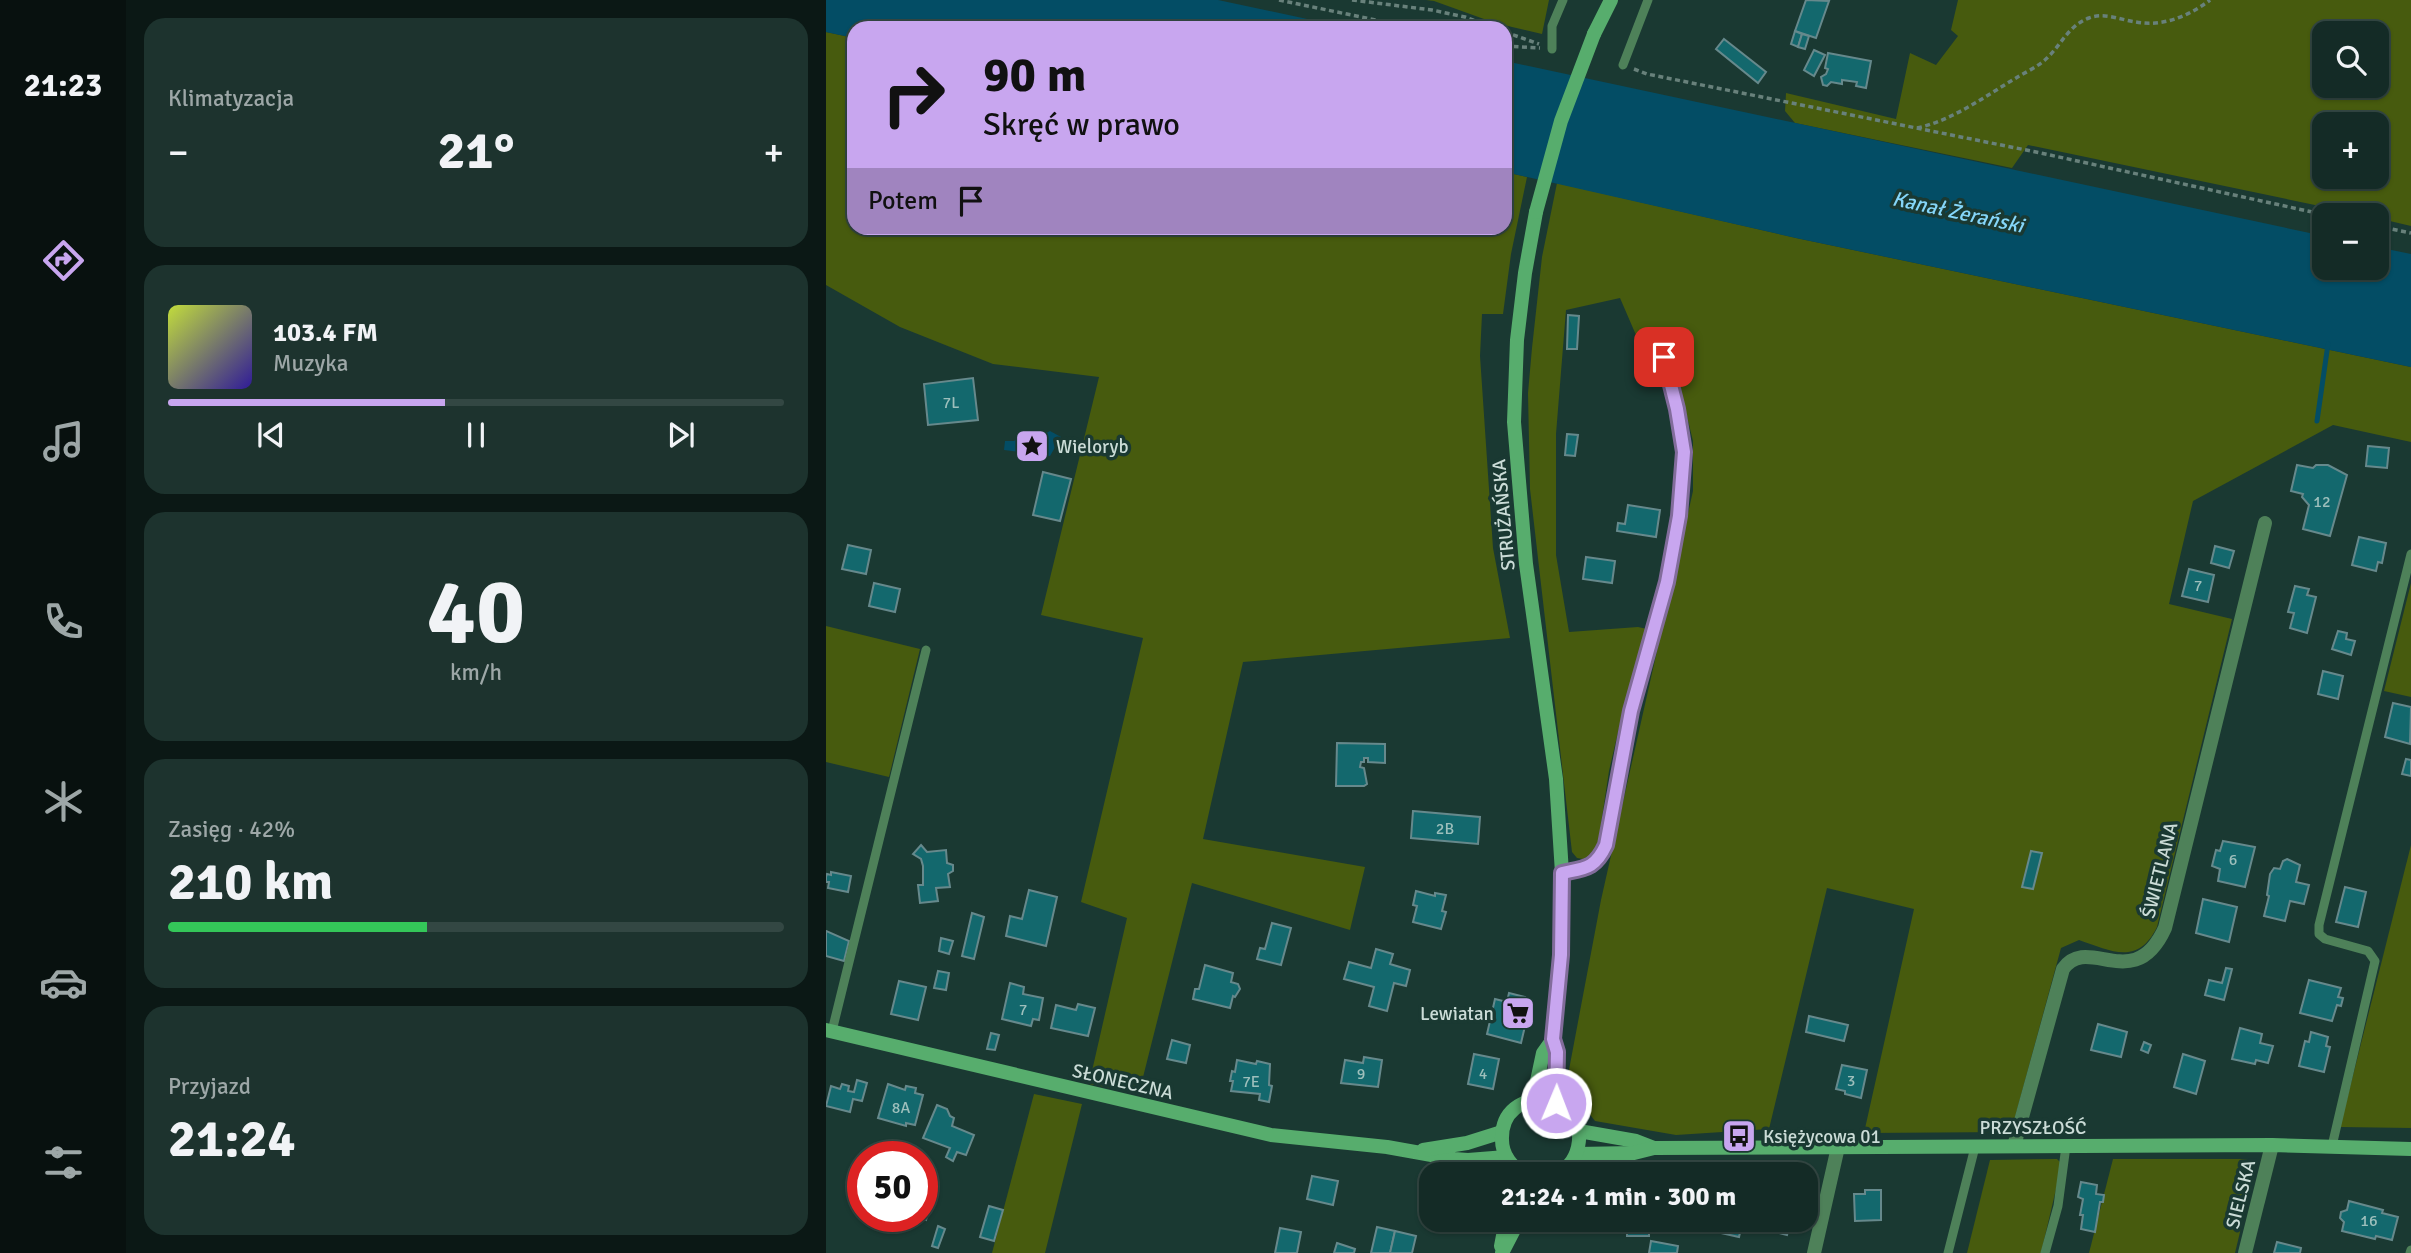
<!DOCTYPE html>
<html lang="pl">
<head>
<meta charset="utf-8">
<style>
  :root { --surface:#142b26; --page:#1d332e; --text:#f1f3f6; --muted:#9da7a7; --line:#334743; --accent:#c8a6ef }
  body { margin:0; font-family:Signika,sans-serif; background:var(--page); color:var(--text); height:100vh; display:flex; flex-direction:column; font-size:26px; white-space:nowrap }
  * { box-sizing:border-box; margin:0 }
  p { font-size:23px; color:var(--muted) }
  .icon { flex:none; width:38px; height:38px; fill:none; stroke:currentColor; stroke-width:2; stroke-linecap:round; stroke-linejoin:round }
  .map { position:relative; flex:1; overflow:hidden }
  .panel { display:flex; flex-direction:column; gap:18px; padding:18px; background:#0b1815; width:700px }
  .panel>* { flex:none }
  .banner { position:absolute; left:21px; top:21px; width:665px; height:214px; border-radius:21px; box-shadow:0 2px 5px #0004,0 0 0 2px var(--line); background:#c8a6ef; color:#111; overflow:hidden }
  .buttons { position:absolute; left:1486px; top:21px; display:grid; gap:14px }
  .buttons a { display:grid; place-items:center; width:77px; height:77px; border-radius:14px; background:var(--surface); box-shadow:0 2px 5px #0004,0 0 0 2px var(--line); font-size:35px }
  .speed { position:absolute; left:21px; top:1141px; display:flex; gap:14px; font-size:35px; font-weight:700; text-align:center }
  .speed>* { display:grid; place-content:center; width:91px; height:91px; border-radius:50%; background:var(--surface); box-shadow:0 2px 5px #0004,0 0 0 2px var(--line); line-height:1 }
  .speed .limit { border:10px solid #d22; background:#fff; color:#111 }
  .pin { position:absolute; display:grid; place-items:center; width:60px; height:60px; color:#fff; margin:-30px; border-radius:14px; box-shadow:0 4px 10px #0006 }
  .me { position:absolute; width:77px; margin:-38px; rotate:1deg; stroke-linejoin:round; filter:drop-shadow(0 0 5px #0008) }
  .turn { display:flex; align-items:center; gap:24px; height:147px; padding:0 21px; font-size:32px }
  .turn .icon { width:91px; height:91px; stroke-width:2.5 }
  .turn b { display:block; font-size:49px; line-height:60px }
  .then { display:flex; align-items:center; height:66px; padding:0 21px; background:#0003; gap:14px; font-size:26px }
  .big { font-size:52px; font-weight:800; line-height:1.1 }
  .panel .widget { flex:1; display:flex; flex-direction:column; justify-content:center; gap:10px; min-width:0; padding:0 24px; border-radius:21px; background:var(--page) }
  .panel .dial { align-items:center; gap:0 }
  .dial b { font-size:91px; line-height:1 }
  .song { display:flex; align-items:center; gap:21px }
  .cover { width:84px; height:84px; border-radius:10px; background:linear-gradient(135deg,hsl(70 70% 55%),hsl(250 70% 35%)) }
  .played { height:7px; border-radius:4px; background:linear-gradient(90deg,var(--accent) 45%,var(--line) 45%) }
  .keys { display:flex; justify-content:space-around; direction:ltr }
  .heat { display:flex; justify-content:space-between; align-items:center; font-size:38px; direction:ltr }
  .charge { height:10px; border-radius:5px; background:linear-gradient(90deg,#34c759 42%,var(--line) 0) }
  .trip { position:absolute; left:593px; top:1162px; width:399px; height:70px; border-radius:21px; background:var(--surface); box-shadow:0 2px 5px #0004,0 0 0 2px var(--line); font-weight:800; line-height:70px; text-align:center }
  main { display:flex; flex:1; min-height:0 }
  .tabs { display:flex; flex-direction:column; width:126px; justify-content:space-around; align-items:center; background:#08110f; color:var(--muted) }
  .tabs .icon { width:49px; height:49px }
  .tabs .selected { color:var(--accent) }
  .tabs b { font-size:32px; color:var(--text) }
  .map>svg:first-child { display:block }
</style>
</head>
<body>
<main>
<nav class="tabs">
<b>21:23</b>
<svg class="icon selected" aria-label="directions" viewBox="0 0 24 24"><path d="M12 3l9 9-9 9-9-9zM9 14v-3h6M13 9l2 2-2 2"/></svg>
<svg class="icon" aria-label="music" viewBox="0 0 24 24"><path d="M9 18V5l10-2v13"/><circle cx="6" cy="18" r="3"/><circle cx="16" cy="16" r="3"/></svg>
<svg class="icon" aria-label="phone" viewBox="0 0 24 24"><path d="M5 4h4l2 5-3 2q2 4 5 5l2-3 5 2v4C11 20 4 13 5 4z"/></svg>
<svg class="icon" aria-label="climate" viewBox="0 0 24 24"><path d="M12 3v18M4 7l16 10M4 17L20 7"/></svg>
<svg class="icon" aria-label="car" viewBox="0 0 24 24"><path d="M5 17H2v-5l4-1 3-4h7l3 4 3 1v5h-3M9 17h6M6 11h13"/><circle cx="7" cy="17" r="2"/><circle cx="17" cy="17" r="2"/></svg>
<svg class="icon" aria-label="filters" viewBox="0 0 24 24"><path d="M4 7h16M4 17h16"/><circle cx="9" cy="7" r="2"/><circle cx="15" cy="17" r="2"/></svg>
</nav>
<section class="panel">
<div class="widget"><p>Klimatyzacja</p>
<div class="heat"><a>−</a><b class="big">21°</b><a>+</a></div>
</div>
<div class="widget">
<div class="song"><i class="cover"></i><div><b>103.4 FM</b><p>Muzyka</p></div></div>
<div class="played"></div>
<div class="keys"><svg class="icon" aria-label="previous" viewBox="0 0 24 24"><path d="M18 5L8 12l10 7zM5 5v14"/></svg><svg class="icon" aria-label="pause" viewBox="0 0 24 24"><path d="M8 5v14M16 5v14"/></svg><svg class="icon" aria-label="next" viewBox="0 0 24 24"><path d="M6 5l10 7-10 7zM19 5v14"/></svg></div>
</div>
<div class="widget dial"><b>40</b><p>km/h</p></div>
<div class="widget"><p>Zasięg · 42%</p><b class="big">210 km</b><div class="charge"></div></div>
<div class="widget"><p>Przyjazd</p><b class="big">21:24</b></div>
</section>
<div class="map">
<svg width="1585" height="1253" viewBox="0 0 1585 1253">
  <rect width="100%" height="100%" fill="#1a3932"/>
  <!-- green -->
  <g fill="#475b0e" fill-rule="evenodd">
    <polygon points="600,0 723,0 716,34 669,23 608,1"/>
    <path d="M 1132,0 L 1585,0 L 1585,226 L 1551,218 L 1550,215 L 1537,215 L 1202,145 L 1186,168 L 969,123 L 959,111 L 960,93 L 1070,119 L 1084,53 L 1110,65 L 1132,36 L 1125,30 ZM 1498,33 L 1550,33 L 1550,86 L 1498,86 ZM 1498,124 L 1550,124 L 1550,177 L 1498,177 Z"/>
    <polygon points="0,32 28,38 28,228 679,228 679,172 701,177 685,254 677,314 656,314 654,356 667,548 684,638 417,662 377,839 539,867 524,930 366,883 313,1093 263,1084 301,918 255,902 317,638 215,615 273,377 167,364 74,327 0,285"/>
    <path d="M 731,183 L 970,238 L 1585,367 L 1585,442 L 1507,425 L 1367,501 L 1343,604 L 1406,619 L 1331,927 C 1312,966 1285,951 1253,940 L 1235,948 L 1185,1132 L 1038,1133 L 1088,909 L 1001,888 L 943,1129 L 850,1135 L 769,1121 L 744,1089 L 742,1075 L 775,900 L 867,491 L 867,441 L 842,338 L 820,343 L 813,342 L 794,298 L 740,310 L 730,434 L 730,555 L 743,632 L 812,627 L 821,629 L 806,688 L 799,702 L 783,771 L 772,844 L 768,853 L 757,859 L 751,858 L 746,852 L 704,489 L 702,393 L 706,348 L 716,257 Z"/>
    <polygon points="1585,583 1585,697 1558,691"/>
    <polygon points="0,626 94,649 63,777 0,762"/>
    <polygon points="1585,845 1585,1128 1514,1127"/>
    <polygon points="208,1094 256,1104 219,1253 166,1253"/>
    <polygon points="1231,1159 1235,1163 1235,1168 1215,1253 1141,1253 1164,1160"/>
    <polygon points="1287,1159 1427,1159 1429,1169 1409,1253 1263,1253"/>
  </g>
  <!-- water -->
  <g fill="#034d65">
    <polygon points="0,0 392,0 523,28 28,28 28,38 0,32"/>
    <polygon points="679,61 1498,236 1498,268 1550,268 1551,247 1585,254 1585,367 970,238 679,172"/>
    <path d="M 224,431 L 235,437 L 224,456 L 178,450 L 179,441 L 188,441 L 198,433 C 209,439 214,437 224,431 Z"/>
  </g>
  <g fill="none" stroke-linecap="round" stroke-linejoin="round">
    <!-- stream -->
    <polyline stroke="#034d65" stroke-width="5" points="1491,421 1502,344"/>
  </g>
  <!-- building -->
  <g fill="#13686d" stroke="#66898c" stroke-width="2">
    <polygon points="980,0 1003,1 990,38 969,31"/>
    <polygon points="969,31 976,34 972,47 965,44"/>
    <polygon points="976,34 983,36 979,49 972,47"/>
    <polygon points="898,39 940,72 932,83 890,49"/>
    <polygon points="988,50 999,55 988,76 978,70"/>
    <polygon points="1002,53 1045,61 1040,88 1030,86 1031,82 1016,80 1016,84 1005,82 1001,86 997,85 995,77 1000,74 1002,69 999,68"/>
    <polygon points="742,315 753,316 751,349 741,349"/>
    <polygon points="147,378 152,420 102,425 98,384"/>
    <polygon points="741,434 752,435 749,456 739,455"/>
    <polygon points="1542,446 1563,448 1561,468 1540,466"/>
    <polygon points="1471,465 1487,468 1490,465 1502,465 1521,475 1504,536 1477,529 1483,505 1476,497 1477,494 1465,491"/>
    <polygon points="217,472 245,479 234,521 207,515"/>
    <polygon points="802,505 834,510 830,537 791,531 792,523 799,524"/>
    <polygon points="1533,537 1560,543 1556,563 1552,562 1550,571 1526,565"/>
    <polygon points="22,545 45,550 40,574 16,569"/>
    <polygon points="1389,546 1408,551 1403,568 1385,563"/>
    <polygon points="760,557 789,561 786,583 757,579"/>
    <polygon points="1363,569 1388,575 1382,602 1356,596"/>
    <polygon points="48,583 74,589 69,612 43,606"/>
    <polygon points="1469,586 1483,589 1481,595 1490,597 1481,633 1464,628 1468,613 1462,612"/>
    <polygon points="1512,631 1521,633 1520,639 1529,641 1525,655 1506,649"/>
    <polygon points="1497,671 1517,676 1512,699 1492,694"/>
    <polygon points="1567,703 1585,707 1584,744 1559,737"/>
    <polygon points="511,743 559,744 559,763 542,762 542,758 538,758 538,762 535,762 534,767 538,768 541,784 538,786 510,786"/>
    <polygon points="1580,759 1585,760 1585,776 1576,774"/>
    <polygon points="587,811 654,817 652,844 585,838"/>
    <polygon points="1397,841 1429,847 1419,887 1392,881 1394,869 1386,866 1390,850 1394,851"/>
    <polygon points="95,845 101,852 120,850 121,863 127,865 127,871 122,874 124,887 110,888 112,901 94,903 92,885 97,885 97,866 95,859 87,854"/>
    <polygon points="1205,851 1216,853 1207,889 1196,887"/>
    <polygon points="1461,859 1474,865 1470,882 1483,885 1478,904 1464,901 1459,921 1438,916 1443,896 1441,895 1444,874 1448,868 1454,869 1457,861"/>
    <polygon points="5,872 25,876 22,892 2,888 3,882 0,882 0,877 1,874 5,875"/>
    <polygon points="1519,887 1540,892 1532,927 1510,922"/>
    <polygon points="203,890 231,897 220,946 180,936 184,916 196,919"/>
    <polygon points="590,891 609,896 609,893 620,895 616,911 620,912 615,929 587,922 591,906 587,905"/>
    <polygon points="1377,899 1411,907 1403,942 1370,933"/>
    <polygon points="146,913 158,917 148,959 136,956"/>
    <polygon points="446,923 465,928 455,965 431,959 434,948 439,949"/>
    <polygon points="0,931 23,941 18,961 0,956"/>
    <polygon points="115,938 127,941 123,954 113,951"/>
    <polygon points="550,949 567,954 564,964 584,970 580,986 568,983 561,1011 543,1006 548,987 518,979 523,962 545,968"/>
    <polygon points="379,965 407,973 405,982 412,984 414,989 409,997 407,996 404,1008 367,999 369,989 373,989"/>
    <polygon points="1400,968 1406,969 1398,1000 1379,995 1383,980 1396,983"/>
    <polygon points="112,971 123,973 120,990 108,988"/>
    <polygon points="1483,980 1515,988 1512,997 1517,998 1515,1006 1511,1005 1506,1021 1474,1013"/>
    <polygon points="73,981 100,987 92,1020 65,1014"/>
    <polygon points="184,983 198,987 197,994 217,998 213,1020 207,1019 205,1026 176,1019"/>
    <polygon points="683,993 699,997 697,1004 704,1005 695,1043 661,1034 669,999 681,1002"/>
    <polygon points="252,1004 269,1008 262,1036 225,1028 230,1005 250,1010"/>
    <polygon points="983,1016 1022,1025 1018,1041 980,1032"/>
    <polygon points="1272,1024 1301,1032 1295,1057 1265,1050"/>
    <polygon points="1414,1028 1436,1034 1434,1043 1447,1046 1442,1063 1430,1060 1429,1064 1406,1059"/>
    <polygon points="1485,1032 1502,1037 1500,1046 1504,1047 1498,1072 1473,1066 1479,1041 1483,1042"/>
    <polygon points="165,1033 173,1035 169,1050 161,1049"/>
    <polygon points="346,1040 364,1045 360,1063 341,1059"/>
    <polygon points="1318,1042 1325,1045 1322,1053 1315,1050"/>
    <polygon points="648,1054 673,1059 667,1089 642,1084"/>
    <polygon points="1357,1054 1379,1061 1370,1094 1348,1087"/>
    <polygon points="538,1057 556,1060 552,1087 515,1083 519,1060 537,1063"/>
    <polygon points="411,1060 430,1064 431,1061 444,1064 443,1085 446,1086 443,1102 433,1100 434,1094 405,1091 407,1081 404,1081 406,1071 409,1072"/>
    <polygon points="1016,1065 1041,1070 1035,1098 1019,1094 1019,1091 1010,1089"/>
    <polygon points="31,1080 41,1083 36,1101 27,1099 24,1112 0,1106 5,1086 14,1089 16,1084 23,1086 22,1091 28,1092"/>
    <polygon points="62,1084 79,1090 80,1086 90,1088 89,1093 97,1095 89,1125 80,1123 80,1126 52,1118"/>
    <polygon points="111,1105 121,1109 124,1116 128,1118 126,1126 148,1135 140,1155 131,1152 127,1161 120,1157 124,1148 97,1138"/>
    <polygon points="486,1176 512,1181 507,1205 481,1199"/>
    <polygon points="99,1182 111,1186 100,1220 89,1216 96,1216 96,1189"/>
    <polygon points="1255,1182 1271,1185 1270,1194 1278,1195 1277,1202 1274,1202 1269,1232 1255,1229 1257,1215 1254,1215 1257,1199 1252,1197"/>
    <polygon points="980,1183 987,1185 983,1200 980,1199"/>
    <polygon points="1039,1190 1055,1190 1055,1220 1029,1221 1028,1194 1039,1194"/>
    <polygon points="1523,1201 1557,1210 1556,1213 1572,1217 1566,1240 1550,1236 1549,1239 1516,1231 1518,1222 1514,1218 1515,1212 1521,1210"/>
    <polygon points="163,1206 177,1210 168,1241 154,1237"/>
    <polygon points="888,1220 917,1220 913,1237 886,1231"/>
    <polygon points="939,1220 965,1220 961,1235 937,1229"/>
    <rect x="801" y="1223" width="22" height="13"/>
    <polygon points="112,1226 119,1229 112,1248 106,1246"/>
    <polygon points="551,1227 569,1231 564,1253 545,1253"/>
    <polygon points="454,1228 475,1232 471,1253 449,1253"/>
    <polygon points="569,1231 590,1236 586,1253 564,1253"/>
    <polygon points="825,1241 852,1246 851,1253 823,1253"/>
    <polygon points="1451,1242 1475,1248 1474,1253 1448,1253"/>
    <polygon points="511,1243 529,1249 528,1253 508,1253"/>
  </g>
  <g fill="none" stroke-linecap="round" stroke-linejoin="round">
    <!-- path -->
    <g stroke="#68817b" stroke-width="3.5" stroke-dasharray="5 3.5" stroke-linecap="butt">
      <polyline points="453,0 588,28"/>
      <polyline points="526,0 606,10 639,17 668,28"/>
      <polyline points="679,32 713,44"/>
      <polyline points="679,46 714,48"/>
      <polyline points="808,69 821,74 1210,152 1500,215"/>
      <path d="M 1091,128 C 1127,120 1158,97 1190,78 C 1200,72 1213,66 1221,58 C 1236,44 1242,26 1263,18 C 1278,12 1295,20 1310,22 C 1337,27 1363,16 1384,0"/>
      <polyline points="1550,226 1585,233"/>
    </g>
    <!-- lane -->
    <g stroke="#4e8159" stroke-width="9">
      <polyline points="726,49 726,26 737,0"/>
      <polyline points="797,65 822,0"/>
      <path d="M 736,873 C 759,868 769,869 780,845 L 805,711 L 841,582 L 853,516 L 858,452 L 851,409 L 838,357"/>
      <polyline points="6,1031 100,650"/>
      <polyline points="1506,1146 1549,961 1542,951 1499,939 1493,934 1493,925 1585,554"/>
      <polyline points="1122,1253 1149,1147"/>
      <polyline points="1219,1253 1232,1206 1240,1146"/>
      <polyline points="1584,1253 1585,1250"/>
    </g>
    <!-- street -->
    <g stroke="#4e8159" stroke-width="14">
      <path d="M 1188,1146 L 1237,969 C 1262,933 1308,996 1339,928 L 1439,523"/>
      <polyline points="988,1253 1012,1147"/>
      <polyline points="1419,1253 1446,1145"/>
    </g>
    <!-- secondary -->
    <g stroke="#57ad6d" stroke-width="14">
      <polyline points="768,34 785,0"/>
      <polyline points="710,212 699,273 691,340 688,422 700,564 730,779 736,873 735,955 727,1039 731,1052 730,1103"/>
      <polyline points="0,1030 445,1135 561,1147 628,1159 642,1160 680,1157"/>
      <polyline points="707,1100 717,1053 727,1039"/>
      <polyline points="753,1131 810,1141 828,1148"/>
      <polyline points="597,1150 641,1143 676,1132"/>
      <polyline points="751,1154 808,1153 828,1148 1446,1145 1585,1149"/>
      <path d="M 699,1174 C 686,1168 676,1155 676,1140 C 674,1081 764,1092 752,1147 C 749,1160 741,1170 728,1174"/>
      <polyline points="675,1246 680,1220"/>
      <polyline points="676,1253 693,1220"/>
    </g>
    <!-- secondary-bridge -->
    <polyline stroke="#57ad6d" stroke-width="14" points="710,212 735,121 768,34"/>
  </g>
  <g fill="none" stroke-linecap="round" stroke-linejoin="round">
    <!-- route casing -->
    <g stroke="#826c9b" stroke-width="18">
      <path id="route" d="M 730,1103 L 731,1052 L 727,1039 L 735,955 L 736,873 C 759,868 769,869 780,845 L 805,711 L 841,582 L 853,516 L 858,452 L 851,409 L 838,357"/>
    </g>
    <!-- route -->
    <use href="#route" stroke="#c8a6ef" stroke-width="12"/>
  </g>
  <!-- icons -->
  <defs>
    <g id="sight-square" transform="scale(1.75)"><rect x="-9" y="-9" width="18" height="18" rx="4" fill="#c8a6ef" stroke="#1a3932"/><path d="M0-6L1.8-2.2L6-1.7L2.9 1.2L3.7 5.4L0 3.3L-3.7 5.4L-2.9 1.2L-6-1.7L-1.8-2.2Z" fill="#111"/></g>
    <g id="supermarket-square" transform="scale(1.75)"><rect x="-9" y="-9" width="18" height="18" rx="4" fill="#c8a6ef" stroke="#1a3932"/><path d="M-6-5.5h2.5l.6 2H6L4.5 2H-2.5L-4.4-4H-6ZM-1.5 3.2a1.3 1.3 0 1 0 .1 0ZM3 3.2a1.3 1.3 0 1 0 .1 0Z" fill="#111"/></g>
    <g id="bus-square" transform="scale(1.75)"><rect x="-9" y="-9" width="18" height="18" rx="4" fill="#c8a6ef" stroke="#1a3932"/><path d="M-5-6H5V4H4V6H2V4H-2V6H-4V4H-5ZM-3.5-4V0h7V-4ZM-3.5 1.2v1.5H-2V1.2ZM2 1.2v1.5H3.5V1.2Z" fill="#111"/></g>
  </defs>
  <g fill-rule="evenodd">
    <use href="#sight-square" x="206" y="446"/>
    <use href="#supermarket-square" x="692" y="1013"/>
    <use href="#bus-square" x="913" y="1136"/>
  </g>
  <g text-anchor="middle" stroke-width="7" stroke-linejoin="round" paint-order="stroke">
    <!-- number labels -->
    <g font-size="16" fill="#9dbfbc">
      <text x="125" y="408">7L</text>
      <text x="1496" y="507">12</text>
      <text x="1372" y="591">7</text>
      <text x="619" y="834">2B</text>
      <text x="1407" y="865">6</text>
      <text x="197" y="1015">7</text>
      <text x="535" y="1079">9</text>
      <text x="657" y="1079">4</text>
      <text x="1025" y="1086">3</text>
      <text x="425" y="1087">7E</text>
      <text x="75" y="1113">8A</text>
      <text x="1543" y="1226">16</text>
    </g>
    <!-- poi labels -->
    <g font-size="19" fill="#cbdcd7" stroke="#1a3932" text-anchor="start">
      <text x="230" y="453">Wieloryb</text>
      <text x="668" y="1020" text-anchor="end">Lewiatan</text>
      <text x="937" y="1143">Księżycowa 01</text>
    </g>
    <!-- street labels -->
    <g font-size="19" fill="#cbdcd7" stroke="#1a3932">
      <text transform="translate(677 515) rotate(-95)" y="7">STRUŻAŃSKA</text>
      <text transform="translate(1333 870) rotate(-76)" y="7">ŚWIETLANA</text>
      <text transform="translate(297 1081) rotate(13)" y="7">SŁONECZNA</text>
      <text x="1207" y="1134">PRZYSZŁOŚĆ</text>
      <text transform="translate(1414 1194) rotate(-76)" y="7">SIELSKA</text>
    </g>
    <!-- water labels -->
    <g font-size="21" font-style="italic" fill="#85d6f9" stroke="#1a3932">
      <text transform="translate(1132 212) rotate(12)" y="7">Kanał Żerański</text>
    </g>
  </g>
</svg>
<div class="buttons">
<a><svg class="icon" aria-label="search" viewBox="0 0 24 24"><circle cx="10" cy="10" r="6"/><path d="M15 15l6 6"/></svg></a>
<a>+</a>
<a>−</a>
</div>
<div class="speed"><div class="limit">50</div></div>
<div class="pin" style="left:838px;top:357px;background:#d93025"><svg class="icon" aria-label="arrive" viewBox="0 0 24 24"><path d="M6 21V4h12l-3 4 3 4H6"/></svg></div>
<svg class="me" style="left:730px;top:1103px" viewBox="-20 -20 40 40"><circle r="17" fill="#c8a6ef" stroke="#fff" stroke-width="3"/><path d="M0-11L8 9 0 5-8 9z" fill="#fff"/></svg>
<div class="trip">21:24 · 1 min · 300 m</div>
<div class="banner">
<div class="turn"><svg class="icon" aria-label="right" viewBox="0 0 24 24"><path d="M7 20v-9h11M14 6l5 5-5 5"/></svg><div><b>90 m</b>Skręć w prawo</div></div>
<div class="then">Potem<svg class="icon" aria-label="arrive" viewBox="0 0 24 24"><path d="M6 21V4h12l-3 4 3 4H6"/></svg></div>
</div>
</div>
</main>
</body>
</html>
